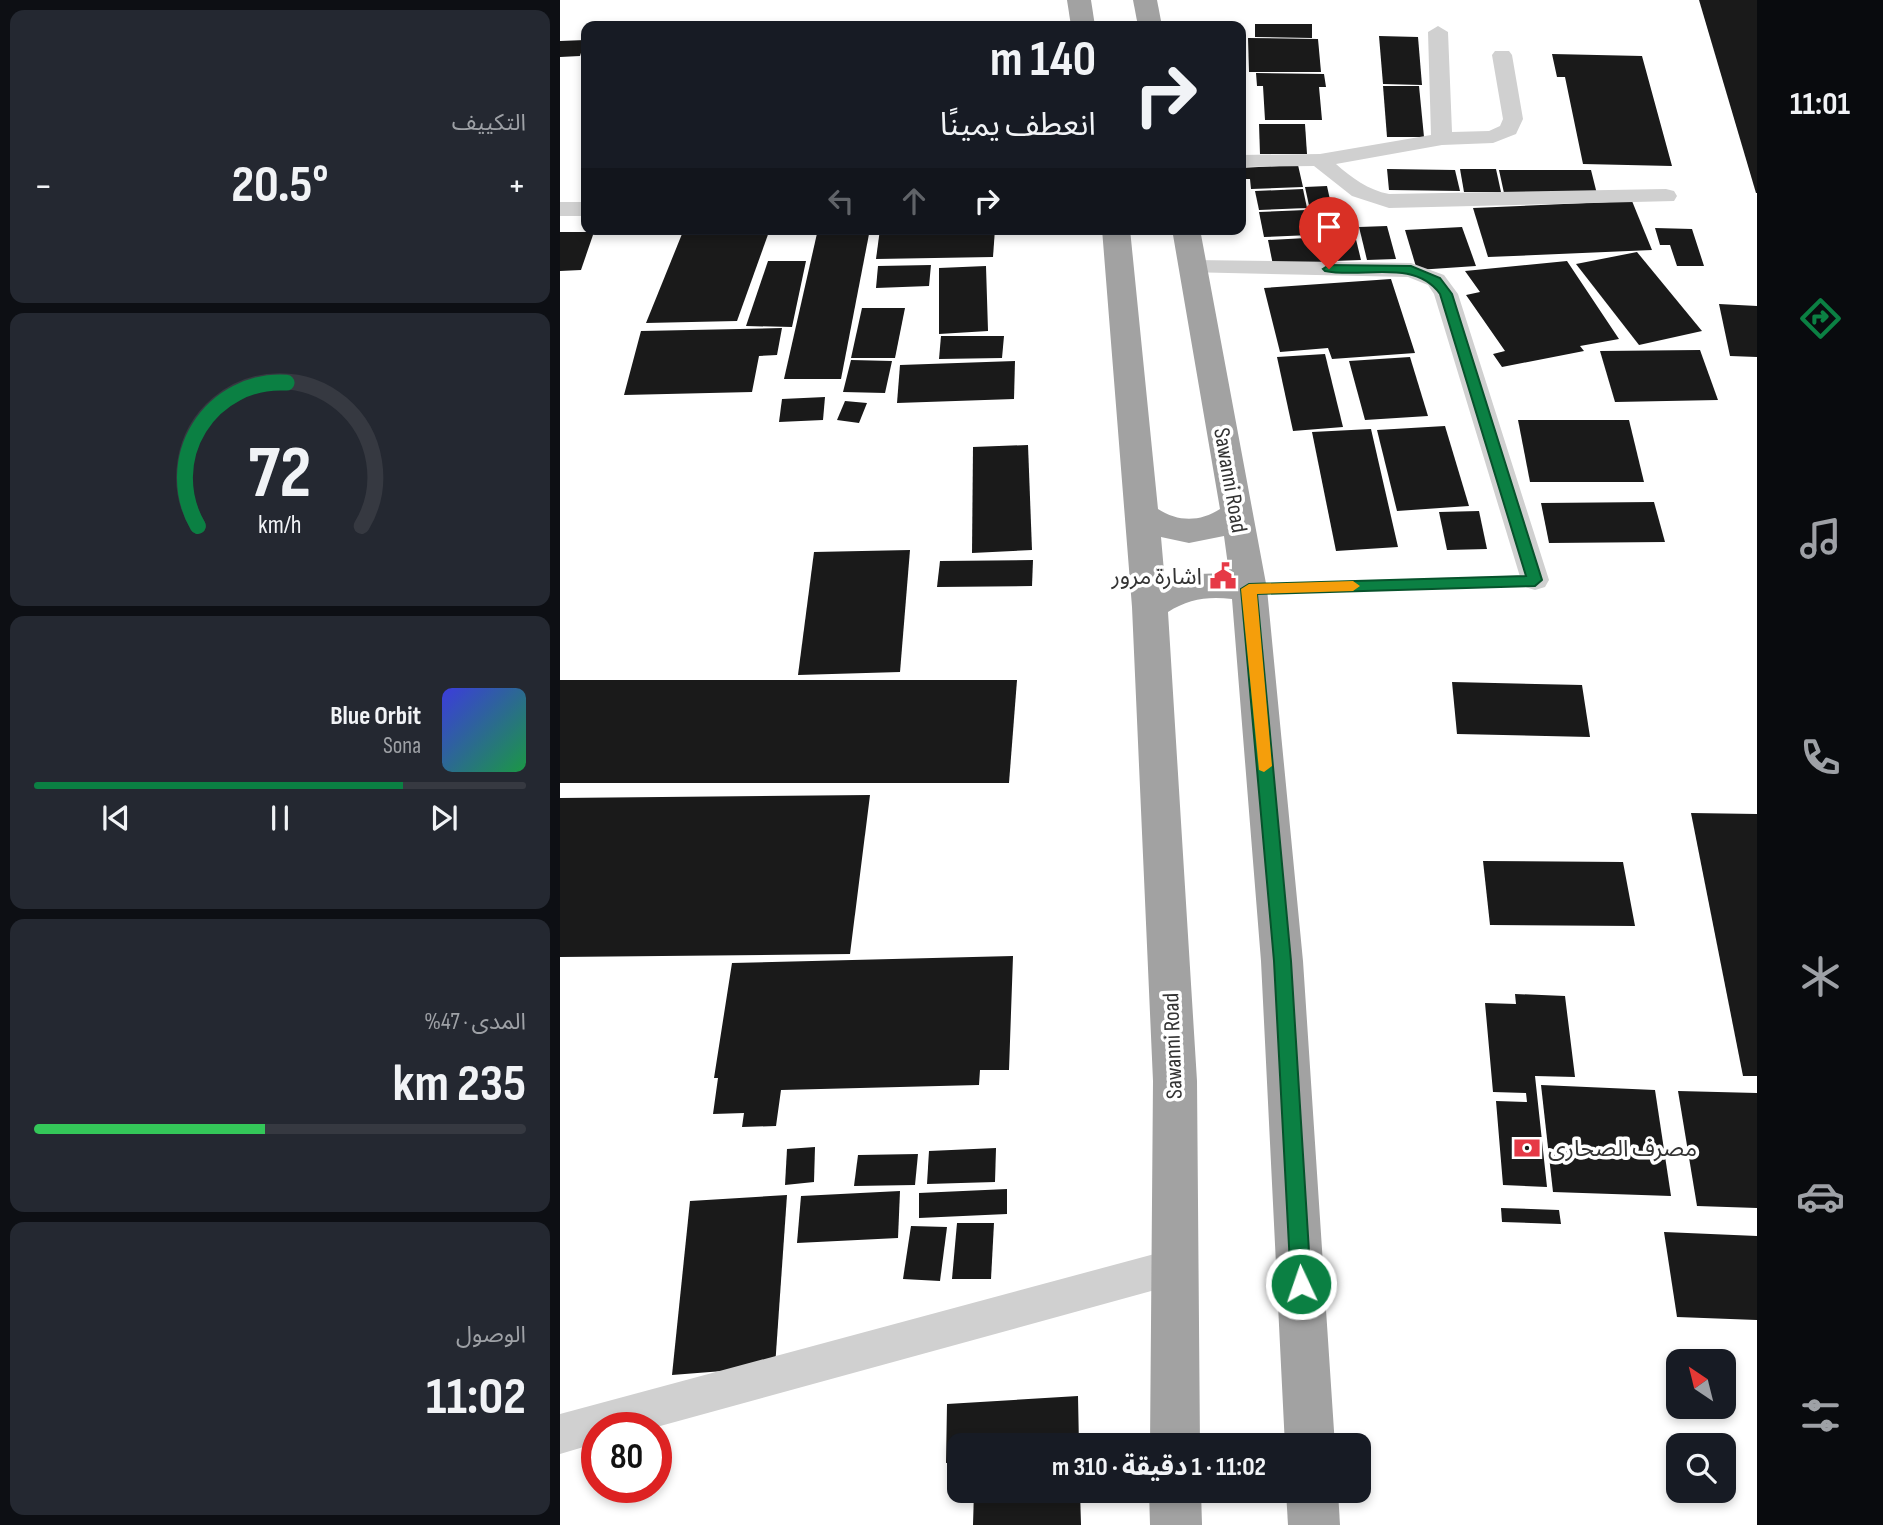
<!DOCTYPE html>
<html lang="ar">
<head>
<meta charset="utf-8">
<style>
  :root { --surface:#171b24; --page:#242831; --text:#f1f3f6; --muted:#9ea1a6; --line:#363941; --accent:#0b8043 }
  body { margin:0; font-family:"Sofia Sans Condensed","Noto Sans Arabic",sans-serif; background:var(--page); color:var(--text); direction:rtl; height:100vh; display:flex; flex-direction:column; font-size:26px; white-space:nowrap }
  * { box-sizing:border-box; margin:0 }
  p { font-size:23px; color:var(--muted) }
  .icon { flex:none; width:38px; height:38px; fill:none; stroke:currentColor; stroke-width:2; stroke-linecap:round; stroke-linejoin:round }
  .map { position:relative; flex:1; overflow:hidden; direction:ltr }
  .side { display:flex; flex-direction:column; gap:10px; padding:10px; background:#0d0f14; width:560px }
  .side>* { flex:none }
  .guide { position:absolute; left:21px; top:21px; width:665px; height:214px; border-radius:14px; box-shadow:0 4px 10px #0003; direction:rtl; background:#171b24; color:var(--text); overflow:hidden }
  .needle { width:46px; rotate:325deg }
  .controls { position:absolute; left:1106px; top:1349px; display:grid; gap:14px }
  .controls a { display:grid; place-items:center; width:70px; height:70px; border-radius:14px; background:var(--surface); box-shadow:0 4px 10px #0003; font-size:35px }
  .speed { position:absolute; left:21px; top:1412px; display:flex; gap:14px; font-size:35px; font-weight:700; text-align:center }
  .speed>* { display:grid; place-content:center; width:91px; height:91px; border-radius:50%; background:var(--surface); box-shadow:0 4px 10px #0003; line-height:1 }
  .speed .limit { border:10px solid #d22; background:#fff; color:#111 }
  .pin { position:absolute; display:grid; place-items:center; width:60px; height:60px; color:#fff; margin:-72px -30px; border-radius:50% 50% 50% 0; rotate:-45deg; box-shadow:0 0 7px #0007 }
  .pin .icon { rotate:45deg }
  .me { position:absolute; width:77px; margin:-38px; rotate:357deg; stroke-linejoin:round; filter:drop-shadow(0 0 5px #0008) }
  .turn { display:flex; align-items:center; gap:24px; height:147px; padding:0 35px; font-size:32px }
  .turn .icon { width:91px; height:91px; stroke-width:2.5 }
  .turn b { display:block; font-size:49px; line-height:60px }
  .lanes { display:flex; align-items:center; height:66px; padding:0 35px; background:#0003; justify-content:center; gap:35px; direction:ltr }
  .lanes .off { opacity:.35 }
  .big { font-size:52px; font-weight:700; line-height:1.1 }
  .side .widget { flex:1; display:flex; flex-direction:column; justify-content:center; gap:10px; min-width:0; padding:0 24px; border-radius:14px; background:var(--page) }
  .side .dial { align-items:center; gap:0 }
  .dial svg { height:182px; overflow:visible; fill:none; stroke:var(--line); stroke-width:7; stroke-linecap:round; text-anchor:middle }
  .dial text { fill:var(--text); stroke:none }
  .song { display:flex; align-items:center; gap:21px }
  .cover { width:84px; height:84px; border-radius:10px; background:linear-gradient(135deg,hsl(240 70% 55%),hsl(140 70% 35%)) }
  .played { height:7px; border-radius:4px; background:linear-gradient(90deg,var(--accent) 75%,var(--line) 75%) }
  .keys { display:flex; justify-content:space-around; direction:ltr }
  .heat { display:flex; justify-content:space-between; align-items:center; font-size:38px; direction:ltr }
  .charge { height:10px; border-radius:5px; background:linear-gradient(90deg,#34c759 47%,var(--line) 0) }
  .trip { position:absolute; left:387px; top:1433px; width:424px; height:70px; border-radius:14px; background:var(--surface); box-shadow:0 4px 10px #0003; font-weight:700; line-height:70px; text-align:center; direction:rtl }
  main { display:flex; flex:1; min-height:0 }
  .menu { display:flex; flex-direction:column; width:126px; justify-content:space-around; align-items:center; background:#090b0e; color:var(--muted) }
  .menu .icon { width:49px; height:49px }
  .menu .current { color:var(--accent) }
  .menu b { font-size:32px; color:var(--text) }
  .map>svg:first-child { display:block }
</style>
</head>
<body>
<main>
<nav class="menu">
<b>11:01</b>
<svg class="icon current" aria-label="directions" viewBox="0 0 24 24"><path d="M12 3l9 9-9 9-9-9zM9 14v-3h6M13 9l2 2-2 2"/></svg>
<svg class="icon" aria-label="music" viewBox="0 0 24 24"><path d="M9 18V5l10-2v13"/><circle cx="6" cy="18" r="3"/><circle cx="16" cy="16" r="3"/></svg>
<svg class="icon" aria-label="phone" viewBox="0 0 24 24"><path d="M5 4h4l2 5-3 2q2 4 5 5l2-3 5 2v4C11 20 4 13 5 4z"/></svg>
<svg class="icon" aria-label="climate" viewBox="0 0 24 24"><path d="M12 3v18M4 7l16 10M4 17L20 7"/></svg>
<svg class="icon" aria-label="car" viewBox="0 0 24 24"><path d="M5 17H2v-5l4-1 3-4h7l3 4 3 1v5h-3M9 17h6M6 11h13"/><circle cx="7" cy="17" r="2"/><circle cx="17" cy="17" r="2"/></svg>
<svg class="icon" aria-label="filters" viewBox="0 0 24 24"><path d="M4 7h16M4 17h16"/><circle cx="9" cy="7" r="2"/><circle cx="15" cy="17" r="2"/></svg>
</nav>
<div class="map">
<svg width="1197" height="1525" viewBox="0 0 1197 1525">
  <rect width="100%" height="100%" fill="#fff"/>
  <!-- building -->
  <g fill="#1a1a1a">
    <polygon points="1139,0 1197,0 1197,193 1196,193"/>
    <polygon points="695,24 752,24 752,38 695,37"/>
    <polygon points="819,36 858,37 862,85 823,84"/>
    <polygon points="688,38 758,39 761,72 689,72"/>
    <polygon points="25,40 20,56 0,57 0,41"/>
    <polygon points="992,54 1082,56 1112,166 1023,164 1005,77 997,77"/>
    <polygon points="696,73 764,74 766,87 759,87 762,120 705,120 703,86 697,86"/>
    <polygon points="823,86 859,86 864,137 827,137"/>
    <polygon points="699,124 745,124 747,154 700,154"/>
    <polygon points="738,165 743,187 691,189 690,179 681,179 681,168"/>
    <polygon points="827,169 895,170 900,191 829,190"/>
    <polygon points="900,169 936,169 941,192 904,192"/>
    <polygon points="939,170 1031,170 1037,194 944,193"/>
    <polygon points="767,186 772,209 750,210 745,187"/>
    <polygon points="743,189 747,208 699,210 695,191"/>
    <polygon points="1072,201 1092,250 928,257 913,208"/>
    <polygon points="746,210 751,235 704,237 699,212"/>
    <polygon points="827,226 836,259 807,260 799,227"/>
    <polygon points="793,227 801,260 774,261 766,229"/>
    <polygon points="902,227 916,266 857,270 845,230"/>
    <polygon points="1095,228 1132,229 1144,266 1117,266 1110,245 1100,245"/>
    <polygon points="124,229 210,229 177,321 86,323"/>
    <polygon points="258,229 310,229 281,379 224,379"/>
    <polygon points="320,229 435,229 433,257 316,259"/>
    <polygon points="0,232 34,232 21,270 0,271"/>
    <polygon points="764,237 769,263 713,265 708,240"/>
    <polygon points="1077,252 1142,331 1079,345 1016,264"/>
    <polygon points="208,261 246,261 232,327 186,326"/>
    <polygon points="1007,261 1059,339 1020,346 1024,351 942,367 933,354 945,351 906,295 920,292 905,271"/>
    <polygon points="371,265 369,286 316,288 318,266"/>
    <polygon points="426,266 428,331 379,334 379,268"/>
    <polygon points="831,279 855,353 772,359 768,348 720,352 704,288"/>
    <polygon points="1159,304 1197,306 1197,357 1170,356"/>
    <polygon points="302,308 345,308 335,358 291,358"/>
    <polygon points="222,328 217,355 199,356 192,392 64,395 81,331"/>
    <polygon points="381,336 444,336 442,358 379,359"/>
    <polygon points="1140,350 1158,400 1055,402 1040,351"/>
    <polygon points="765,354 783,427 733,431 717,357"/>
    <polygon points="850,357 868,416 805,420 789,361"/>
    <polygon points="291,360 332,361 325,393 283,392"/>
    <polygon points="455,361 454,399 337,403 340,365"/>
    <polygon points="265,397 263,420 219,422 222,399"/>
    <polygon points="285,401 307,403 299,423 277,420"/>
    <polygon points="958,420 1069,420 1084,482 970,482"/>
    <polygon points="885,426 909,506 837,511 817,430"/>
    <polygon points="811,429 838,547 776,551 752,432"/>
    <polygon points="468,445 472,550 412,553 413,447"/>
    <polygon points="1094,502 1105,542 989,543 981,503"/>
    <polygon points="919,511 927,549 887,550 879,512"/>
    <polygon points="350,550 340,672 238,675 254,552"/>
    <polygon points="473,560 472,586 377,587 380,561"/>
    <polygon points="0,680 457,680 449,783 0,783"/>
    <polygon points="892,682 1022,685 1030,737 897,734"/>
    <polygon points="310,795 290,954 0,957 0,798"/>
    <polygon points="1131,813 1197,814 1197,1076 1183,1076"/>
    <polygon points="923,861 1063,862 1075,926 930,925"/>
    <polygon points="453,956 449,1070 420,1070 419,1085 221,1090 216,1126 182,1127 184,1113 153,1114 158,1078 154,1078 172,963"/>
    <polygon points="955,994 1005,996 1015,1077 975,1076 987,1187 943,1185 936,1101 967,1102 966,1093 933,1092 925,1003 956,1004"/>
    <polygon points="981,1085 1095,1090 1111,1196 993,1192"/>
    <polygon points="1118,1091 1197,1093 1197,1208 1137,1206"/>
    <polygon points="255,1147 254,1182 225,1185 227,1149"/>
    <polygon points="436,1148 435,1182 367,1184 369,1151"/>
    <polygon points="358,1154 355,1185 294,1186 298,1155"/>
    <polygon points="447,1189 447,1214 359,1218 359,1193"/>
    <polygon points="340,1191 338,1238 237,1243 241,1196"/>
    <polygon points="227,1195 215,1367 112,1375 130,1201"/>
    <polygon points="941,1208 999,1210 1001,1224 942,1222"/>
    <polygon points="397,1223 434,1223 431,1279 392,1279"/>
    <polygon points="351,1226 387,1227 380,1281 343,1279"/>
    <polygon points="1104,1232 1197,1236 1197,1320 1117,1317"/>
    <polygon points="518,1396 519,1446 399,1446 399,1462 386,1463 387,1404"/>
    <polygon points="414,1491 520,1491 521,1525 413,1525"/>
  </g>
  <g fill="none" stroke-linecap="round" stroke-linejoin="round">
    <!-- service -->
    <polygon fill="#d0d0d0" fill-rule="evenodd" points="975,575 981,580 975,585 690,594 684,589 690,584"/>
    <!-- minor -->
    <g fill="#d0d0d0" fill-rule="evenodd">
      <path d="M 878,26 L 888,32 L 892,132 L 929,131 L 940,126 L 943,119 L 932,55 L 935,51 L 949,51 L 952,55 L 963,119 L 956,134 L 933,143 L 882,145 L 776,164 C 792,178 808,190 829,194 L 1106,189 L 1114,191 L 1117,196 L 1114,201 L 829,208 L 792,196 L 754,166 L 681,167 L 681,155 L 760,154 L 871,135 L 868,32 Z"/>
      <rect x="0" y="202" width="26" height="14"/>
      <polygon points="633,260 851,263 884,275 898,294 989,580 985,587 975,590 965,587 961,580 874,294 868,285 848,277 625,272 622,267 625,262"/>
      <polygon points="613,1249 626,1255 631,1267 626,1279 613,1285 93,1428 37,1428 37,1443 0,1454 0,1414"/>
    </g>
    <!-- trunk -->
    <g fill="#a2a2a2" fill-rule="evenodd">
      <polygon points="507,0 531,0 535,26 511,26"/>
      <polygon points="573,0 597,0 602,26 578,26"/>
      <path d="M 542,229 L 570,229 L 598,509 C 618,522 640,522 660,509 L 612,229 L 640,229 L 707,589 L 743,961 L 775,1446 L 725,1446 L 701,961 L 672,599 C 648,596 628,599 608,612 L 637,1081 L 640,1446 L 590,1446 L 593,1081 L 572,607 ZM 664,536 L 669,573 L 637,574 L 605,583 L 601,537 L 629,543 Z"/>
      <polygon points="589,1491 641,1491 642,1525 590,1525"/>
      <polygon points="726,1491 778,1491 780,1525 728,1525"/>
    </g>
  </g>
  <!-- route -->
  <path fill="#0b8043" stroke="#07532c" stroke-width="2" d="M 769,265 L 851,266 L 880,278 L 892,294 L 982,580 L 975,586 L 697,594 L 731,961 L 751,1284 L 748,1291 L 741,1294 L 734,1291 L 731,1284 L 714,961 L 681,589 L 689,584 L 966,576 L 880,294 C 854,258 802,279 765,271 L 763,269 Z"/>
  <!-- slow -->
  <polygon fill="#f59e0b" points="793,581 800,586 793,591 697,594 712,766 704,772 699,770 681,589 689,584"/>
  <!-- icons -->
  <defs>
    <g id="civic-bare" transform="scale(2.1)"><path d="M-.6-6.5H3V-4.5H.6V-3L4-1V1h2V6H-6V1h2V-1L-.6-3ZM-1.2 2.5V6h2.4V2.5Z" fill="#e63946" stroke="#fff" stroke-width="2.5" paint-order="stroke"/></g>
    <g id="bank-bare" transform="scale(2.1)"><path d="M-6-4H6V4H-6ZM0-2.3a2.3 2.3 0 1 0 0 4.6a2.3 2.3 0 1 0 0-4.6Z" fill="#e63946" stroke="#fff" stroke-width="2.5" paint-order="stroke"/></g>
  </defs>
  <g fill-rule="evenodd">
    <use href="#civic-bare" x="663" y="576"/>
    <use href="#bank-bare" x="967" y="1148"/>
  </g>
  <g text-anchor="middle" stroke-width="7" stroke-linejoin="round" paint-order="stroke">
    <!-- street labels -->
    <g font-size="23" fill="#333" stroke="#fff">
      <text transform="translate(671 480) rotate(80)" y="8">Sawanni Road</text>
      <text transform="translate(612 1046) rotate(-92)" y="8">Sawanni Road</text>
    </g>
    <!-- poi labels -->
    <g font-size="23" fill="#333" stroke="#fff" text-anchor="end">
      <text x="642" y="584">اشارة مرور</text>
      <text x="988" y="1156" text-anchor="start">مصرف الصحارى</text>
    </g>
  </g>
</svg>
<div class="controls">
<a><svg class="needle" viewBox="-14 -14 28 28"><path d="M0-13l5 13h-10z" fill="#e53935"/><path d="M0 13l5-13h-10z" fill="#9ea1a6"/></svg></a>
<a><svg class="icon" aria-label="search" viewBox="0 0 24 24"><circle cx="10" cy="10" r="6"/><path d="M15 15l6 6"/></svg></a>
</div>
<div class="speed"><div class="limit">80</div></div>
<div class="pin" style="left:769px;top:269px;background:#d93025"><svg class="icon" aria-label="arrive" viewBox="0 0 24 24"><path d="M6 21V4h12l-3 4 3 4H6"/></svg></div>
<svg class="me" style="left:741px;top:1284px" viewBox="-20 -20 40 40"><circle r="17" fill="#0b8043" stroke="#fff" stroke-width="3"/><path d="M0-11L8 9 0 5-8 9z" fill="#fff"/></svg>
<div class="trip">11:02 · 1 دقيقة · 310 m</div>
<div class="guide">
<div class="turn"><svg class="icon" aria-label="right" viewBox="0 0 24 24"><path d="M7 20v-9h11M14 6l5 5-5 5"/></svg><div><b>140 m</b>انعطف يمينًا</div></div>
<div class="lanes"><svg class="icon off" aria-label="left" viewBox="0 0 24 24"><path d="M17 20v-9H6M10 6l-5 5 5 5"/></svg><svg class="icon off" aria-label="ahead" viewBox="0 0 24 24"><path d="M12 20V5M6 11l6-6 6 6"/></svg><svg class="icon" aria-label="right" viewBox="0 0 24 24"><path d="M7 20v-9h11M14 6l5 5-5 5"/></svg></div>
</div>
</div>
<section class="side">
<div class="widget"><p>التكييف</p>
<div class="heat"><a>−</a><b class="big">20.5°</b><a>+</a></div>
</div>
<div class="widget dial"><svg viewBox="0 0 100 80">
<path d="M14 69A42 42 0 1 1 86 69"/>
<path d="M14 69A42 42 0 0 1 53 6" stroke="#0b8043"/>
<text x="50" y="56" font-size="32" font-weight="700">72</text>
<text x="50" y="72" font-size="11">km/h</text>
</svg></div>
<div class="widget">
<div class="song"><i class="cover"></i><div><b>Blue Orbit</b><p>Sona</p></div></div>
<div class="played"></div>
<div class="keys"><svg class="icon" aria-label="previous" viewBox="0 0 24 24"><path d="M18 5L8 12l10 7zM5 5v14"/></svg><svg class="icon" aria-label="pause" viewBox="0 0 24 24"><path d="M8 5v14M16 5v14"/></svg><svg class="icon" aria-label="next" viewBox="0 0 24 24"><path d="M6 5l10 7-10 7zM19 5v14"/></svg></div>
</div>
<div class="widget"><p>المدى · 47%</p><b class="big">235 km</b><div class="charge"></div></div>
<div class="widget"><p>الوصول</p><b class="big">11:02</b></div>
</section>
</main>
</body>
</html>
